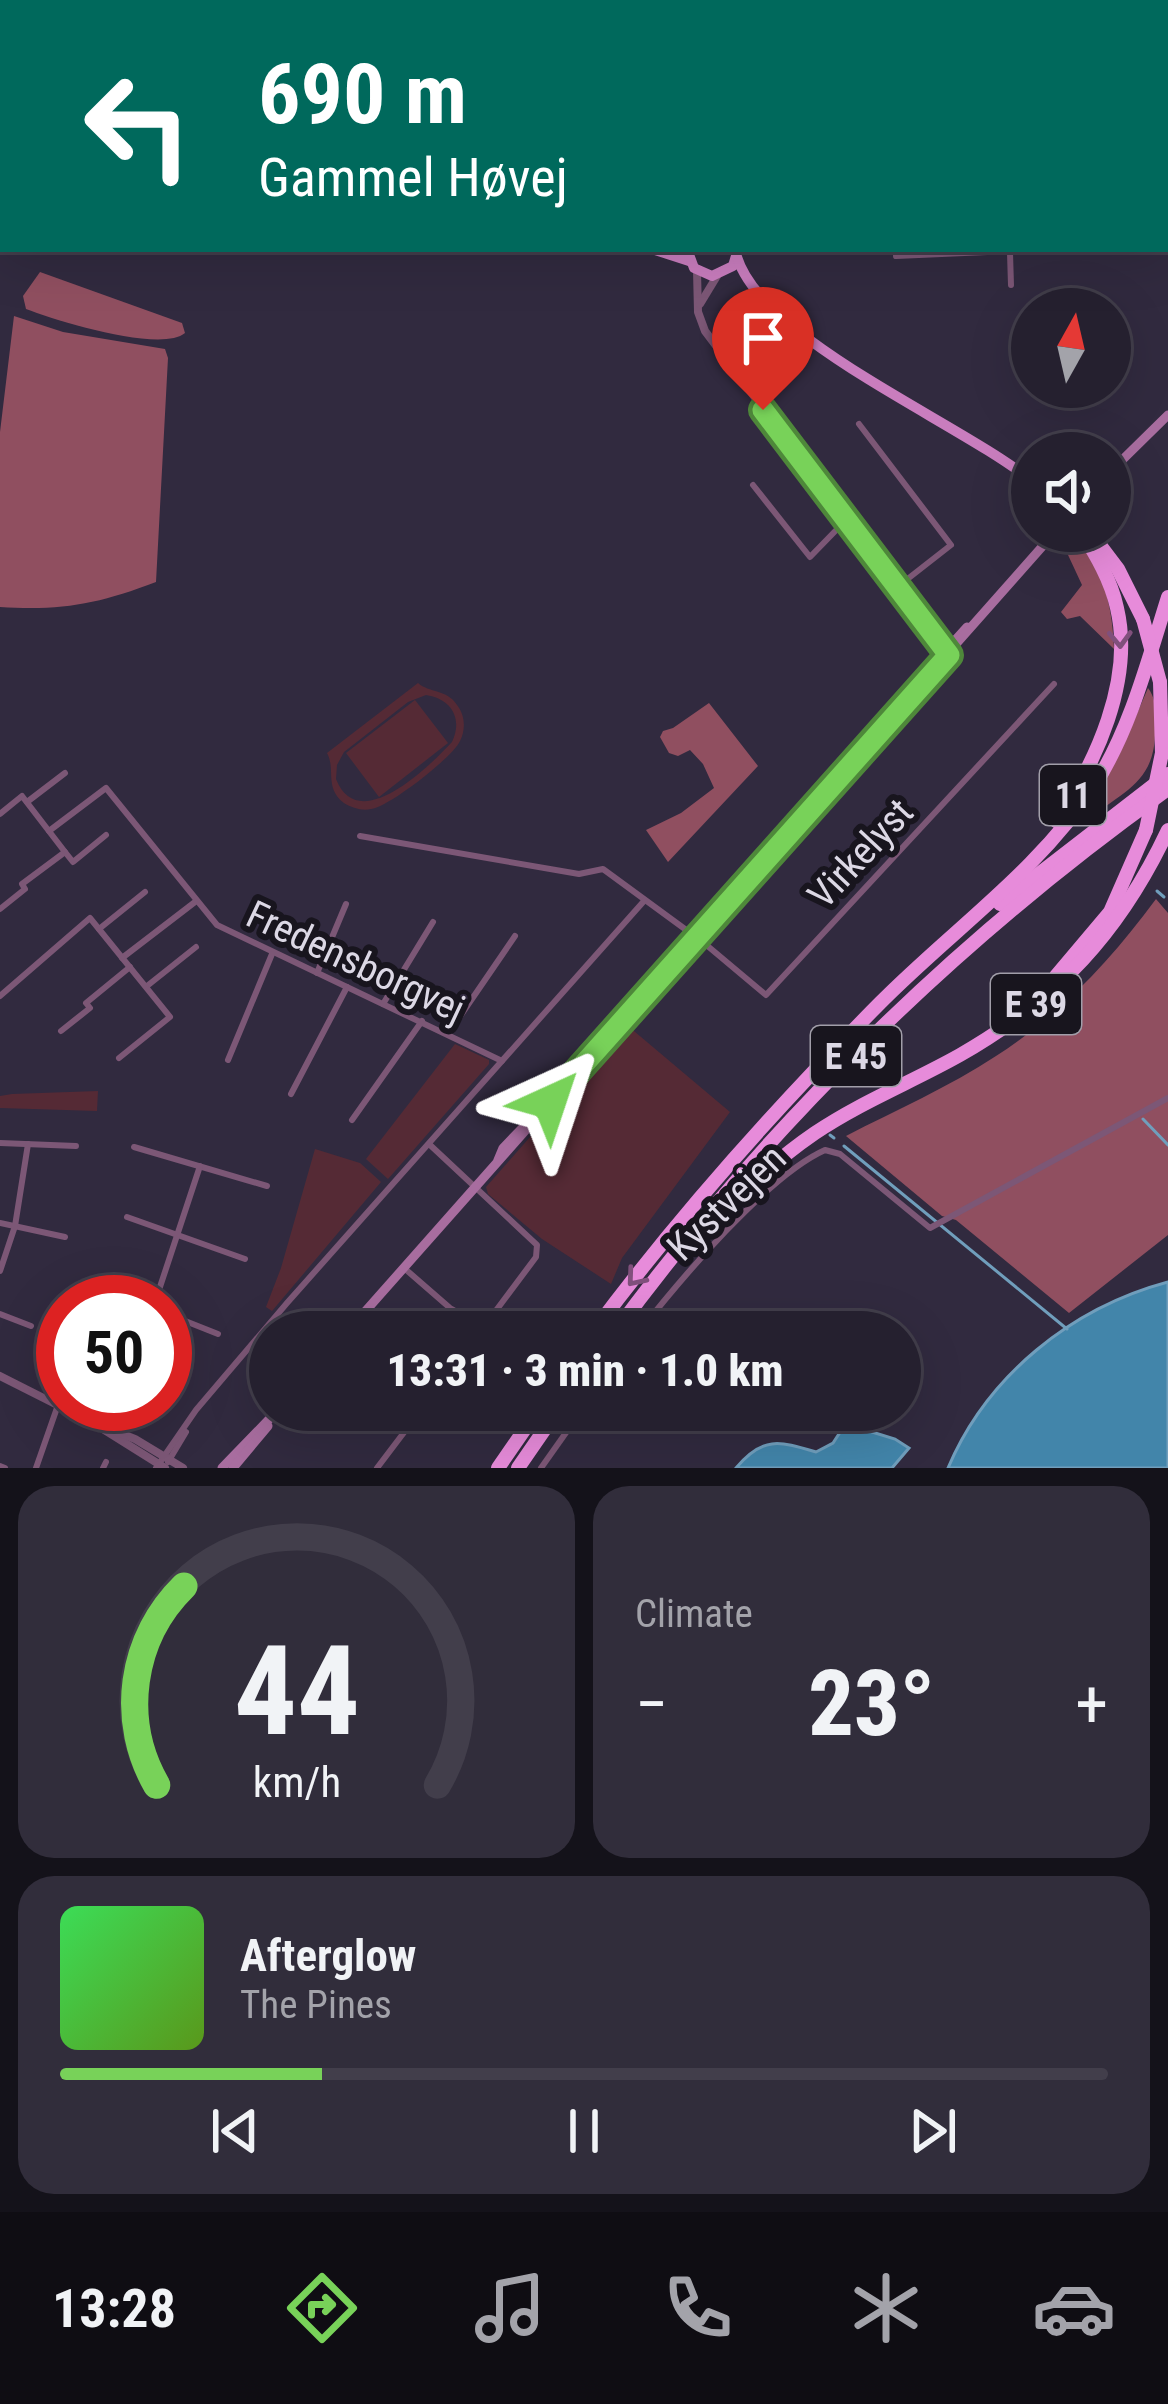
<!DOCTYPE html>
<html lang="en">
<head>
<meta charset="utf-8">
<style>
  :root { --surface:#25202f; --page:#312d3b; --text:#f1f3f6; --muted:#a3a3aa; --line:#423e4b; --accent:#78d259 }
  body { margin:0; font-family:"Roboto Condensed",sans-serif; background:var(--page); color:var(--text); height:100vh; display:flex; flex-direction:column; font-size:45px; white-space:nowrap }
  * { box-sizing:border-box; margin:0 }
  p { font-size:39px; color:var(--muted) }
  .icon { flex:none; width:66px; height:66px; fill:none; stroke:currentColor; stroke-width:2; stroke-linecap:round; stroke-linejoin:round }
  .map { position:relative; height:1468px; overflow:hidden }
  .drawer { display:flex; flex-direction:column; gap:18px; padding:18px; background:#14121a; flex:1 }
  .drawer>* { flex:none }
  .guide { position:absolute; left:0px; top:0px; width:1170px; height:252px; box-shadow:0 12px 48px #0002,0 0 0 3px var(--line); background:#00695c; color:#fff; overflow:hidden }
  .needle { width:78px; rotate:8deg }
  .tools { position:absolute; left:1011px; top:288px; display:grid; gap:24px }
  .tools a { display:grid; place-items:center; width:120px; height:120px; border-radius:50%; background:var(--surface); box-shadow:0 12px 48px #0002,0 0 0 3px var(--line); font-size:60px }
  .speed { position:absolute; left:36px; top:1275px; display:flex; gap:24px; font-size:60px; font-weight:700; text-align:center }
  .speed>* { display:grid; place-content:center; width:156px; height:156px; border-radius:50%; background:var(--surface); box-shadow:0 12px 48px #0002,0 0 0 3px var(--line); line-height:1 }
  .speed .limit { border:18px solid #d22; background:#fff; color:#111 }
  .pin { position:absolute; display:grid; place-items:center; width:102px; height:102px; color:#fff; margin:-123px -51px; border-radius:50% 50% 50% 0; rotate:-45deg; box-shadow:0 0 12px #0007 }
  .pin .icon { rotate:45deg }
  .me { position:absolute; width:132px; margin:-66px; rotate:42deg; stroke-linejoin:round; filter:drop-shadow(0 0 9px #0008) }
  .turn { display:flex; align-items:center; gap:42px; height:252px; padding:0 60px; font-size:54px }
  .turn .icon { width:156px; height:156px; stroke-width:2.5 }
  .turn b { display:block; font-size:84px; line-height:102px }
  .big { font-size:90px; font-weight:800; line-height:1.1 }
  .drawer .widget { flex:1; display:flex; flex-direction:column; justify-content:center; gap:18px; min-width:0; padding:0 42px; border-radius:36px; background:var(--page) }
  .drawer .dial { align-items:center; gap:0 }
  .dial svg { height:312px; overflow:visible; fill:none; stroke:var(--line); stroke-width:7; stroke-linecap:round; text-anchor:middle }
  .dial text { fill:var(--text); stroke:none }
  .song { display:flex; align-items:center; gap:36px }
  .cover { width:144px; height:144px; border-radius:18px; background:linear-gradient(135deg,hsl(130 70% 55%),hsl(90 70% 35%)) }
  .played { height:12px; border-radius:6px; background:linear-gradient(90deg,var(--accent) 25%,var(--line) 25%) }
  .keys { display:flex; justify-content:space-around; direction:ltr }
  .heat { display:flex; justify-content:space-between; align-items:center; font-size:66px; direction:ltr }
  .drawer .tiles { flex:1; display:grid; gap:18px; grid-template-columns:1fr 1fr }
  .widget:last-child { grid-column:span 2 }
  .trip { position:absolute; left:249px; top:1311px; width:672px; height:120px; border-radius:60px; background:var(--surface); box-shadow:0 12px 48px #0002,0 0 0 3px var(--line); font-weight:800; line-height:120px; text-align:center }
  .menu { display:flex; height:192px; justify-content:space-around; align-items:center; background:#0f0d13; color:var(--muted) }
  .menu .icon { width:84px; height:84px }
  .menu .selected { color:var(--accent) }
  .menu b { font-size:54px; color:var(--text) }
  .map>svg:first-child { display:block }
</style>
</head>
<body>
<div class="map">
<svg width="1168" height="1468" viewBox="0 0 1168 1468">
  <rect width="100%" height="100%" fill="#312a3f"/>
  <!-- green -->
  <g fill="#552a35" fill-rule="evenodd">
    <path d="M 418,683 C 429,693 447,689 457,705 C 465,715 466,729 460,741 C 453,757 389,807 371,809 C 362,811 352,808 344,803 C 324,788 336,769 327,753 ZM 426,695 C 452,699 463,719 452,742 C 428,768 358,836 336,779 L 337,765 L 344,752 L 408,702 Z"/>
    <polygon points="415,700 448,743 379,797 346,753"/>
    <polygon points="628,1026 730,1112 622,1258 611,1284 542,1239 488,1194 486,1187"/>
    <polygon points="455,1044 489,1060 489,1064 388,1179 366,1159"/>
    <polygon points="98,1091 97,1111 0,1108 0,1096 12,1094"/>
    <polygon points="315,1149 360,1163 381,1182 272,1311 266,1307 281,1268"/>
  </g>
  <!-- forest -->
  <g fill="#904f60">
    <path d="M 40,272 L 182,323 L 185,333 C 161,353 57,321 26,309 L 23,296 Z"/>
    <path d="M 14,316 L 63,332 L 165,349 L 168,358 L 156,582 C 98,604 62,611 0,607 L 0,432 Z"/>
    <path d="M 1070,531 C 1102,558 1113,608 1114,649 L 1080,616 L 1067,619 L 1061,612 L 1082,585 L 1062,542 Z"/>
    <path d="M 1148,688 C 1157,700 1155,711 1155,726 C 1157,782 1125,790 1084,822 L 1079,819 L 1120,753 Z"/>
    <polygon points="709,703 758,766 668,862 646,830 681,813 714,788 703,764 690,750 678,756 669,753 660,737 663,731 673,728"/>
    <path d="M 1156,899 L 1168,913 L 1168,1235 L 1069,1313 L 956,1220 L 942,1216 L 846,1136 C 896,1110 949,1087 996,1056 C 1061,1014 1110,961 1156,899 Z"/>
  </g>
  <!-- water -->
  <g fill="#4285aa" stroke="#709ebc" stroke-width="3">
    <path d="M 1168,1282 L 1168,1468 L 948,1468 C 987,1376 1071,1308 1168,1282 Z"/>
    <path d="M 868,1419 L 872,1432 L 895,1439 L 909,1448 L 892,1468 L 736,1468 C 763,1436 779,1441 816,1452 L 833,1443 L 848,1420 Z"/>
  </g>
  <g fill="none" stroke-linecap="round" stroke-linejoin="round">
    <!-- stream -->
    <g stroke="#709ebc" stroke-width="3">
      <polyline points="1157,891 1164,897"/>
      <polyline points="1143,1119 1168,1145"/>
      <polyline points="830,1135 834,1138"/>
      <polyline points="844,1146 1067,1329"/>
    </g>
    <!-- minor -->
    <g stroke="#7c5776" stroke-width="6">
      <polyline points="112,0 117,3"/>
      <polyline points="1090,0 1090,3"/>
      <polyline points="1010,253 1011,285"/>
      <polyline points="896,256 1010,251"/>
      <polyline points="859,424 951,545 896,588"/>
      <polyline points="753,485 810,557 845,521"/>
      <polyline points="27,802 65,773"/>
      <polyline points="0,814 22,796 65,852 22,884 25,889 0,909"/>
      <polyline points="49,831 106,788 217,925 502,1061"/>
      <polyline points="360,836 579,874 603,869 704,943 766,995 1054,684"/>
      <polyline points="65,852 73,862 106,835"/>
      <polyline points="99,929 145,892"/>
      <polyline points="122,958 195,902"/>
      <polyline points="317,973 346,904"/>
      <polyline points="147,986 196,947"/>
      <polyline points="0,996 90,918 170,1017 119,1058"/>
      <polyline points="383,1004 433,922"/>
      <polyline points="61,1031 90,1008 86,1003 130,967"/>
      <polyline points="448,1034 515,936"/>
      <polyline points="228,1060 272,954"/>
      <polyline points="291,1094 347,987"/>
      <polyline points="352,1120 422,1021"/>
      <polyline points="0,1143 76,1146"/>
      <polyline points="429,1144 537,1245 536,1257 480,1332"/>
      <polyline points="134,1147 267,1186"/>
      <polyline points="127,1217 245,1259"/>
      <polyline points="0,1223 65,1237"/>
      <polyline points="404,1268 450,1308 473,1321"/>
      <polyline points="0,1271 15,1226 28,1144"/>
      <polyline points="103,1289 136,1302"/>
      <polyline points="155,1302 200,1166"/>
      <polyline points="165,1313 218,1334"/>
      <polyline points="0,1314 31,1326"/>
      <path d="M 639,1332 C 680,1280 767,1176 825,1150 L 840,1154 L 930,1228 L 1168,1098"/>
      <polyline points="95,1424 105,1404"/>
      <polyline points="168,1462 186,1432"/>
      <polyline points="0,1466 5,1468"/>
      <polyline points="36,1468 58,1405"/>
      <polyline points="103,1468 106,1462"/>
      <polyline points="156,1468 196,1410 287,1303 644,901"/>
      <polyline points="377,1468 421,1410"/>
      <polyline points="541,1468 582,1410"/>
    </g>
    <!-- tertiary -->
    <g stroke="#7c5776" stroke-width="8">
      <polyline points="1167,142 1168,142"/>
      <polyline points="697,271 698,312 705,331 948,655"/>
      <polyline points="700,304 717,276"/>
      <polyline points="0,1376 95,1424 165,1468"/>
      <polyline points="102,1426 135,1439 183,1468"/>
    </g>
    <!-- secondary -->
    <g stroke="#a86d9f" stroke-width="9">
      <polyline points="1110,472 1168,415"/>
      <polyline points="894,708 967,627"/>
      <polyline points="645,990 749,872"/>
      <polyline points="498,1160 503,1148 528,1122"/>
      <polyline points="347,1332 1056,531"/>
      <polyline points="222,1468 278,1410"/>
      <polyline points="233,1468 268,1426"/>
    </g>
    <!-- primary -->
    <g stroke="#c97dbe" stroke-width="10">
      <polyline points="213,0 221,3"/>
      <polyline points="652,249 689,261"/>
      <polyline points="687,249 694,268 712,276 733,266 738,249"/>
      <path d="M 737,257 C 763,341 959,422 1032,481"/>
    </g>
    <!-- motorway -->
    <g stroke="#e78bda" stroke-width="14">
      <polyline points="1090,532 1118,569 1143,619"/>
      <polyline points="1160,682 1162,753"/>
      <path d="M 1056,821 C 1096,763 1134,680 1117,608 C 1111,580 1096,555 1081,531"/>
      <polyline points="1000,904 1168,774"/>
      <polyline points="1056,976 1110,912 1146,830"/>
      <path d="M 699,1237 C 735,1199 771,1163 815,1133 C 861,1102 912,1082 960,1055 C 1058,999 1120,932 1168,830"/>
      <path d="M 593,1332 C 679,1216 778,1106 880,1003 C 952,930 1039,871 1096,783 C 1131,727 1148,660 1168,597"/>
      <path d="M 615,1332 C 768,1124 958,939 1168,789"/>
      <polyline points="498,1468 538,1410"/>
      <polyline points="518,1468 558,1410"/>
    </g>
    <!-- motorway-bridge -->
    <g stroke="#e78bda" stroke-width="14">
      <polyline points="1143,619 1160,682"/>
      <polyline points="1146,830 1162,753"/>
    </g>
  </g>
  <!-- one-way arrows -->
  <defs><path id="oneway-chevron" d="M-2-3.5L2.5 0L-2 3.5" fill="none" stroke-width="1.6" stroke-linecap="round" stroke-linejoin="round" transform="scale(3)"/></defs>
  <g stroke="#80507c">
    <use href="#oneway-chevron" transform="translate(1120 639) rotate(88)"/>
    <use href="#oneway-chevron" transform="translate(635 1278) rotate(130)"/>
  </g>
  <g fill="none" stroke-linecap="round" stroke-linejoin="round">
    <!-- route casing -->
    <g stroke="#4e883a" stroke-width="30">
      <polyline id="route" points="550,1102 949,655 763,410"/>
    </g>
    <!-- route -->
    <use href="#route" stroke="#78d259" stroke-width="21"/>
  </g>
  <g text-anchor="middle" stroke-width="12" stroke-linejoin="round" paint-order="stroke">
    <!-- shield labels -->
    <g fill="#18151e" stroke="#a19ea9" stroke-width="3">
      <rect x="1040" y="765" width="66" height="60" rx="9"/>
      <rect x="991" y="974" width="90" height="60" rx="9"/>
      <rect x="811" y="1026" width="90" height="60" rx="9"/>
    </g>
    <g font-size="36" font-weight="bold" fill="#dcd8e5">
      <text x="1073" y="808">11</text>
      <text x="1036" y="1017">E 39</text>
      <text x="856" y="1069">E 45</text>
    </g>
    <!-- street labels -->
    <g font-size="39" fill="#dcd8e5" stroke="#18151e">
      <text transform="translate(860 853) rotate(-47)" y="14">Virkelyst</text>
      <text transform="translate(356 961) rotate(25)" y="14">Fredensborgvej</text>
      <text transform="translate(726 1202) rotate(-44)" y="14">Kystvejen</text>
    </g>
  </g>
</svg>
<div class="tools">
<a><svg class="needle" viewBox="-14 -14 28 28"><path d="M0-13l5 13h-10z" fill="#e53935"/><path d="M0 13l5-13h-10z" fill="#a3a3aa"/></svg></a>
<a><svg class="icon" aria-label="sound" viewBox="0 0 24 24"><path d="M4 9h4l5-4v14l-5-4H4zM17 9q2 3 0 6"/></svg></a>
</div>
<div class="speed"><div class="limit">50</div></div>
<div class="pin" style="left:763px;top:410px;background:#d93025"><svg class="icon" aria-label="arrive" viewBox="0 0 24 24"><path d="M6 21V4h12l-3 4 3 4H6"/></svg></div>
<svg class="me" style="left:550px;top:1102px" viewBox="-20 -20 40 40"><path d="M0-17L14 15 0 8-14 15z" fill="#78d259" stroke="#fff" stroke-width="4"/></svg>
<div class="trip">13:31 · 3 min · 1.0 km</div>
<div class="guide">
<div class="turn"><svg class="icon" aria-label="left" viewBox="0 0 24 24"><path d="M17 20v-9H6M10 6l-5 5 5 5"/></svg><div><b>690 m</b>Gammel Høvej</div></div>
</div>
</div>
<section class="drawer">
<div class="tiles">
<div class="widget dial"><svg viewBox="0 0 100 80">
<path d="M14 69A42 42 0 1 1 86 69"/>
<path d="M14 69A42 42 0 0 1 21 18" stroke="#78d259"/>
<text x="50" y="56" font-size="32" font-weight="700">44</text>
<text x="50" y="72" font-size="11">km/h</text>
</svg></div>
<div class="widget"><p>Climate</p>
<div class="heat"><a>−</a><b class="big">23°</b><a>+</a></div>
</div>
<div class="widget">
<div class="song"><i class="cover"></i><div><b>Afterglow</b><p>The Pines</p></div></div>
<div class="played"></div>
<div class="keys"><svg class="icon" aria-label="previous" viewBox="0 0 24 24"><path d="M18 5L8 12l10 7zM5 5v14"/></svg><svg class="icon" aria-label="pause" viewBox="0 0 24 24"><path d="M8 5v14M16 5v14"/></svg><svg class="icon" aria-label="next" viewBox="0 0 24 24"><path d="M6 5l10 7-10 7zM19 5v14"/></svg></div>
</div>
</div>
</section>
<nav class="menu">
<b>13:28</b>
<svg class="icon selected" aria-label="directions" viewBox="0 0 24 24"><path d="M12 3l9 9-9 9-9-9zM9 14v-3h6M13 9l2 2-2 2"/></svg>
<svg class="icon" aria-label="music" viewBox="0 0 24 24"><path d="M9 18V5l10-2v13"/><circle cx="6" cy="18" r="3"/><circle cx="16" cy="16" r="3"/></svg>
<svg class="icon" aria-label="phone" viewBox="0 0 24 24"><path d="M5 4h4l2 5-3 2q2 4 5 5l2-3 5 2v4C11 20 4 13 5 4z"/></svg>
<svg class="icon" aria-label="climate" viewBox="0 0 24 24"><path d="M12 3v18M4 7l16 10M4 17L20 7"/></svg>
<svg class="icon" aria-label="car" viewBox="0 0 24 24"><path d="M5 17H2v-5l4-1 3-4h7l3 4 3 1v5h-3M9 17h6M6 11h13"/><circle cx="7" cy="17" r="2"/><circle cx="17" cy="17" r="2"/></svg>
</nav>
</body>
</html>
